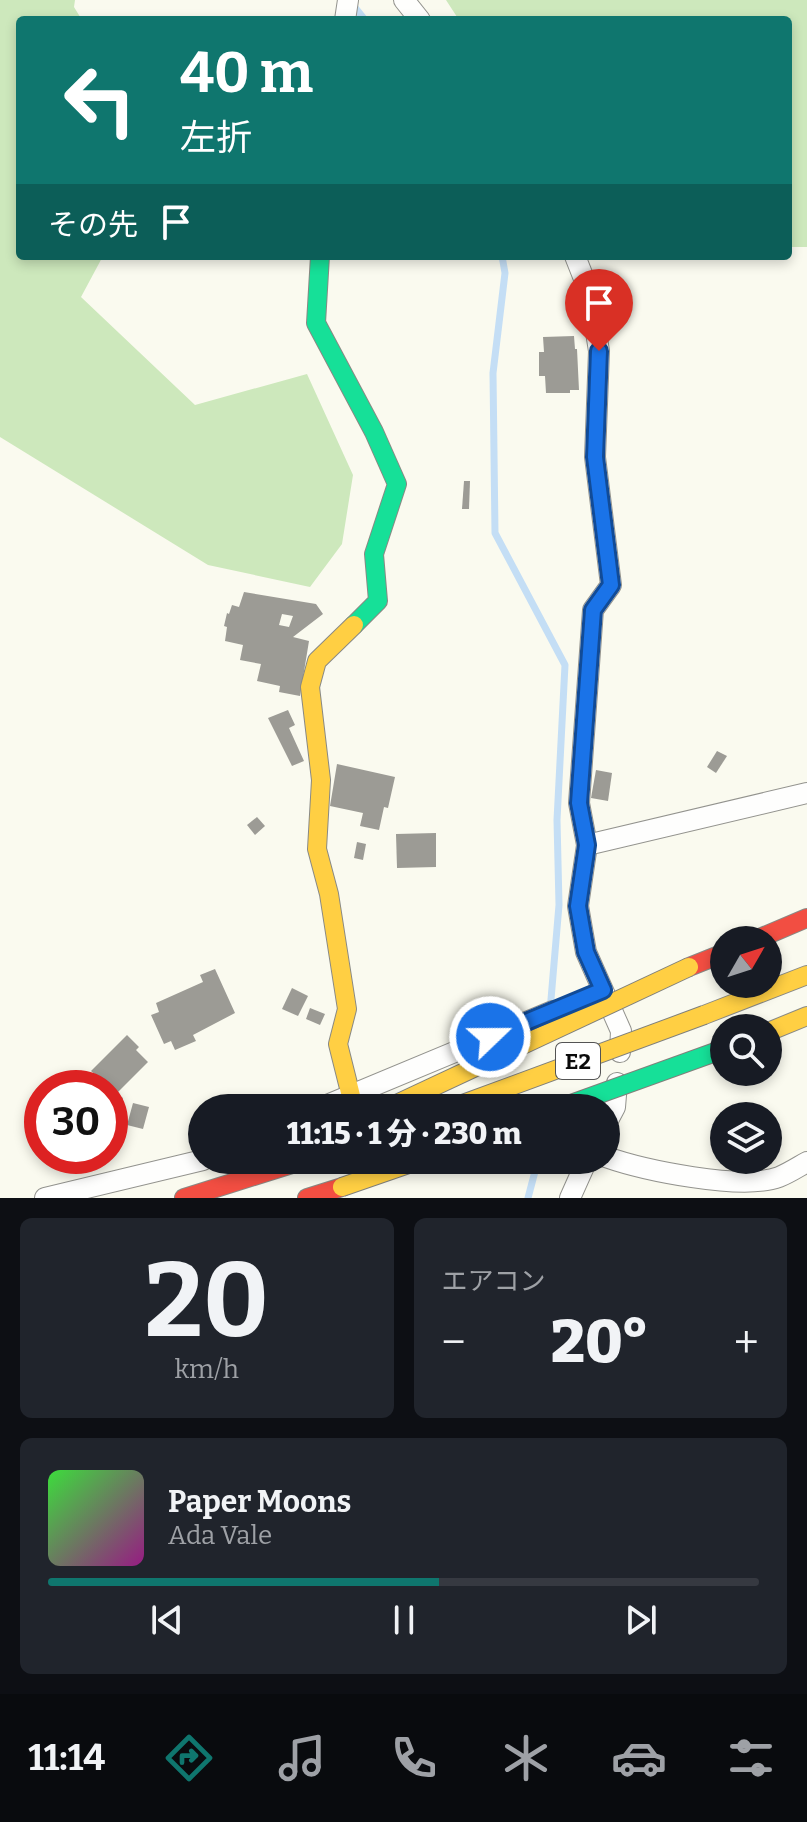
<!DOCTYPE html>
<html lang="ja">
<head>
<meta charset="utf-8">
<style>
  :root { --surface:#171b24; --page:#20242c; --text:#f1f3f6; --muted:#9ea1a6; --line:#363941; --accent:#0f766e }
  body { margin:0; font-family:Bitter,"Noto Sans JP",serif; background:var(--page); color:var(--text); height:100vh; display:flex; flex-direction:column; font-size:30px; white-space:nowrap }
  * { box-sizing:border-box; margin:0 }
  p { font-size:26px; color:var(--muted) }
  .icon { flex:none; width:44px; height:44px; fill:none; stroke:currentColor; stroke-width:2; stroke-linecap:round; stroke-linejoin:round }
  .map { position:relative; height:1198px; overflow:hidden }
  .panel { display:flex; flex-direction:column; gap:20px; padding:20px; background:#0d0f14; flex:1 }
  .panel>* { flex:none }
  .banner { position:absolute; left:16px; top:16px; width:776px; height:244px; border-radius:8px; box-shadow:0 4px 12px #0003; background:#0f766e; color:#fff; overflow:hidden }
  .needle { width:52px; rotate:51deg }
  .buttons { position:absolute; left:710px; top:926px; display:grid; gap:16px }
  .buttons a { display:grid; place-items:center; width:72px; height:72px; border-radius:50%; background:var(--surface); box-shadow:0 4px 12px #0003; font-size:40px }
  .speed { position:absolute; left:24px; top:1070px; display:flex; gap:16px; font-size:40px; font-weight:700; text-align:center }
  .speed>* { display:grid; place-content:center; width:104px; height:104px; border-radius:50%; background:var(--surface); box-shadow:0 4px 12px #0003; line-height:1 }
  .speed .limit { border:12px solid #d22; background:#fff; color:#111 }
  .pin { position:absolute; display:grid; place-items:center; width:68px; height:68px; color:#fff; margin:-82px -34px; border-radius:50% 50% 50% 0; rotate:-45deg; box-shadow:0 0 8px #0007 }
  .pin .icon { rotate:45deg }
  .me { position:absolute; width:88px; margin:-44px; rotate:68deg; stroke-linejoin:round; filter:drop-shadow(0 0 6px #0008) }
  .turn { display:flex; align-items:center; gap:28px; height:168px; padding:0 32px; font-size:36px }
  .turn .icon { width:104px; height:104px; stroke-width:2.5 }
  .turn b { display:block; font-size:56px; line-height:68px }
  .then { display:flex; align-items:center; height:76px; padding:0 32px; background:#0003; gap:16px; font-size:30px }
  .big { font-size:60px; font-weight:800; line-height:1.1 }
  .panel .widget { flex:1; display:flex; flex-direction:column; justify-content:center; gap:12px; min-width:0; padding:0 28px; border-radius:12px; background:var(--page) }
  .panel .dial { align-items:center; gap:0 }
  .dial b { font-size:104px; line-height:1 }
  .song { display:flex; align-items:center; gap:24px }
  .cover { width:96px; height:96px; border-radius:12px; background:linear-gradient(135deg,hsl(120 70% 55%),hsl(310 70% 35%)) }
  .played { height:8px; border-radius:4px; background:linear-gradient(90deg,var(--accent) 55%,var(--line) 55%) }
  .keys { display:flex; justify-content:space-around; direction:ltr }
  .heat { display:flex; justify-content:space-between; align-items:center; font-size:44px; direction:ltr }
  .panel .tiles { flex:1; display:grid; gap:20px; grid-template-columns:1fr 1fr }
  .widget:last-child { grid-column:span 2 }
  .trip { position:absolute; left:188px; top:1094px; width:432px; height:80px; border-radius:40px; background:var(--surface); box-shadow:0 4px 12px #0003; font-weight:800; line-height:80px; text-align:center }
  .tab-bar { display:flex; height:128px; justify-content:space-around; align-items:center; background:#090b0e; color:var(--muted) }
  .tab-bar .icon { width:56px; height:56px }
  .tab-bar .active { color:var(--accent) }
  .tab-bar b { font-size:36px; color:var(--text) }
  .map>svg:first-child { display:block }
</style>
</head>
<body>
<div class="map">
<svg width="807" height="1198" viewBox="0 0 807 1198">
  <rect width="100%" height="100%" fill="#fafaef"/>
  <!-- forest -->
  <g fill="#cde8bc">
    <polygon points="0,0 75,0 74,7 82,20 20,20 20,256 103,256 81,297 195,405 307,374 353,475 342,544 310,587 208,565 0,437"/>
    <polygon points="446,0 807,0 807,247 788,247 788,20 459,20"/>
  </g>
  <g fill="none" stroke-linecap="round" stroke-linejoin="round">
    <!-- stream -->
    <g stroke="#c4def5" stroke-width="7">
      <polyline points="353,5 365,20"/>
      <polyline points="502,256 505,273 493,373 495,533 565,665 557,820 559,905 550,1011"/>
      <polyline points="528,1198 538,1160"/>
    </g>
  </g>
  <!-- building -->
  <g fill="#9c9b95" fill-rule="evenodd">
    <polygon points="574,336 575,349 577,349 579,390 570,390 570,393 546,393 545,376 539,376 539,352 544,352 543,337"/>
    <polygon points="464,481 470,481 469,509 462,509"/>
    <path d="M 244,592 L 316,604 L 323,614 L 293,637 L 309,641 L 300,696 L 279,692 L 280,686 L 257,681 L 261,664 L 240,660 L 243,645 L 225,641 L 227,627 L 224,626 L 227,613 L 229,614 L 232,605 L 239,607 ZM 282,614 L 293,616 L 289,627 L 279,625 Z"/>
    <polygon points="288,710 295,725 289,728 304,761 292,766 268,718"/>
    <polygon points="717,751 727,756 716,773 707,767"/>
    <polygon points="337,764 395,777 388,808 384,807 379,830 360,826 363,813 330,806"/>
    <polygon points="596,770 612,773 608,801 591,798"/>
    <polygon points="257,817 265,826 255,835 247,825"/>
    <polygon points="436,833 436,867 397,868 396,834"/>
    <polygon points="357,842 366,844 363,860 354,858"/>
    <polygon points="215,969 235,1013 193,1035 196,1041 175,1050 171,1041 164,1044 151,1015 159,1012 156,1003 203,982 200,975"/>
    <polygon points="292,988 308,996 298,1016 282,1009"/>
    <polygon points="310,1008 325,1014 320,1025 306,1019"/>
    <polygon points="127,1035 139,1047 136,1050 148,1062 117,1093 91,1071"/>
    <polygon points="92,1078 108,1088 86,1088"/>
    <polygon points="110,1090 123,1098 114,1113 110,1110"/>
    <polygon points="133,1103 149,1107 143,1129 127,1125"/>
  </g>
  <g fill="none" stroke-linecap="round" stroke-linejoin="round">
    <!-- street casing -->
    <g stroke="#93938e" stroke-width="22">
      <g id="street">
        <polyline points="404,0 420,20"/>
        <polyline points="345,20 348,0"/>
        <polyline points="575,256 590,294 599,351 595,457 611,585 593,610 579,803 587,845 578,906 586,952 621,1031 620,1052"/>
        <polyline points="587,845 807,793"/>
        <polyline points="320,1108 553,1011"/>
        <polyline points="606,1124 615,1107 617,1083"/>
        <path d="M 606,1157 C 643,1170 742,1191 779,1177 C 789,1173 798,1167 807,1162"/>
        <polyline points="45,1198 203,1160"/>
        <polyline points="570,1198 587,1160"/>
      </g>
    </g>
    <!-- fast casing -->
    <g stroke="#898984" stroke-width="20">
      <polyline id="fast" points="320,256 316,323 374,432 397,484 374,554 378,601 354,625"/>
    </g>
    <!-- slow casing -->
    <g stroke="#898984" stroke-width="20">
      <g id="slow">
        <polyline points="354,625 317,661 310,687 321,780 317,849 329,894 347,1009 338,1044 354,1108"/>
        <polyline points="704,1015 807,975"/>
        <polyline points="768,1032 807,1016"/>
      </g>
    </g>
    <!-- jam casing -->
    <g stroke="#898984" stroke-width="20">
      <g id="jam">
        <polyline points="755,940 807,918"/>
        <polyline points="689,967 724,953"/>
        <polyline points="184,1198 305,1160"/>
        <polyline points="307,1198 342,1187"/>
      </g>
    </g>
    <!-- street -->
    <use href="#street" stroke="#fefefd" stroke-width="20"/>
    <!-- fast -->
    <use href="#fast" stroke="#16e098" stroke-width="18"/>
    <!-- slow -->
    <use href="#slow" stroke="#ffcf43" stroke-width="18"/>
    <!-- jam -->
    <use href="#jam" stroke="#f24e42" stroke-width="18"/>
    <!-- fast-bridge casing -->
    <g stroke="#80807b" stroke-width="20" stroke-linecap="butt">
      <polyline id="fast-bridge" points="560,1108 721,1050"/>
    </g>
    <!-- slow-bridge casing -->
    <g stroke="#80807b" stroke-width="20" stroke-linecap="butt">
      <g id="slow-bridge">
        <polyline points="388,1108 689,967"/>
        <polyline points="452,1108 704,1015"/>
        <polyline points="342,1187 420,1160"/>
      </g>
    </g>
    <!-- fast-bridge -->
    <use href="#fast-bridge" stroke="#16e098" stroke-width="18"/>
    <!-- slow-bridge -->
    <use href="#slow-bridge" stroke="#ffcf43" stroke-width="18"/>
  </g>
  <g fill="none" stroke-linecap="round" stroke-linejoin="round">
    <!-- route casing -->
    <g stroke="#114b97" stroke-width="20">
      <polyline id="route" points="490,1037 603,990 586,952 578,906 587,845 579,803 593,610 611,585 595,457 599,351"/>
    </g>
    <!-- route -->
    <use href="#route" stroke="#1a73e8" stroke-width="14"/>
  </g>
  <g text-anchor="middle" stroke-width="8" stroke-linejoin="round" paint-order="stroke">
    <!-- shield labels -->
    <rect fill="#fff" stroke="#545454" stroke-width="2" x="556" y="1043" width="44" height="36" rx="6"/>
    <g font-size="22" font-weight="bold" fill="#0b0b0b">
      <text x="578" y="1069">E2</text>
    </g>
  </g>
</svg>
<div class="buttons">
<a><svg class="needle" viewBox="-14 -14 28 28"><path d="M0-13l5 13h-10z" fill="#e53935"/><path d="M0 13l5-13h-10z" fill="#9ea1a6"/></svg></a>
<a><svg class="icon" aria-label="search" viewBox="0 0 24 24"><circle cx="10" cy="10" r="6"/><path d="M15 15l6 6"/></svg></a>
<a><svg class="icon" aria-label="layers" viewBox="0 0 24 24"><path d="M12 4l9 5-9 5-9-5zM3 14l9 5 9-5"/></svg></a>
</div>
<div class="speed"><div class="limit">30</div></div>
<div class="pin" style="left:599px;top:351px;background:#d93025"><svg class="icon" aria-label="arrive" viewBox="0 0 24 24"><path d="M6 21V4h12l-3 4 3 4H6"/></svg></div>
<svg class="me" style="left:490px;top:1037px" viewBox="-20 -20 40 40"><circle r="17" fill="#1a73e8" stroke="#fff" stroke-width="3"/><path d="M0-11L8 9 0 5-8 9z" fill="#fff"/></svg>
<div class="trip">11:15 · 1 分 · 230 m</div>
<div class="banner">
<div class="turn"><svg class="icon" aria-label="left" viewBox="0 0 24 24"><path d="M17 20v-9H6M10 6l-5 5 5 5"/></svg><div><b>40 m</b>左折</div></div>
<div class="then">その先<svg class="icon" aria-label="arrive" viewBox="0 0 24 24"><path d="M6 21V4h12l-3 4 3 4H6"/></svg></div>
</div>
</div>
<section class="panel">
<div class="tiles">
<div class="widget dial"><b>20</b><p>km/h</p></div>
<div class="widget"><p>エアコン</p>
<div class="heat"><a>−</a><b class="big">20°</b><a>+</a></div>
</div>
<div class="widget">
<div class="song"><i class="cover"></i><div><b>Paper Moons</b><p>Ada Vale</p></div></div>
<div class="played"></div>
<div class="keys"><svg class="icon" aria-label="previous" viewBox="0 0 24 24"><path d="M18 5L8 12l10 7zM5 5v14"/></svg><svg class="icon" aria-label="pause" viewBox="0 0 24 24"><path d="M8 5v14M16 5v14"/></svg><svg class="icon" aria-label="next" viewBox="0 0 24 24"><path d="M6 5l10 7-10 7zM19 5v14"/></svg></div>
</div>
</div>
</section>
<nav class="tab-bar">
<b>11:14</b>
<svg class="icon active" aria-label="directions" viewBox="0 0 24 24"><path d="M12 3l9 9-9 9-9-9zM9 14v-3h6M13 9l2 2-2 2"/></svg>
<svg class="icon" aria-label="music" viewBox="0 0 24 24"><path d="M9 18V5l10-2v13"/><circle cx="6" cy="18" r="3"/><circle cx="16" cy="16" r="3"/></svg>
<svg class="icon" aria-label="phone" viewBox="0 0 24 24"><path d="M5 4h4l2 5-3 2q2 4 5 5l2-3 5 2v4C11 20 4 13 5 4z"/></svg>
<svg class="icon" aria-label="climate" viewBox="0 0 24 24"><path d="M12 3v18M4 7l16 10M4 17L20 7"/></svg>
<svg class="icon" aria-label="car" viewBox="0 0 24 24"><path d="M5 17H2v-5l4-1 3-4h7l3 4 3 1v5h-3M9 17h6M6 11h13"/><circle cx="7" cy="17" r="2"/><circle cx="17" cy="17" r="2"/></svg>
<svg class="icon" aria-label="filters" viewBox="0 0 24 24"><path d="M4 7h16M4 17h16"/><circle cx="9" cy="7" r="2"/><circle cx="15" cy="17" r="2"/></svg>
</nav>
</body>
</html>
